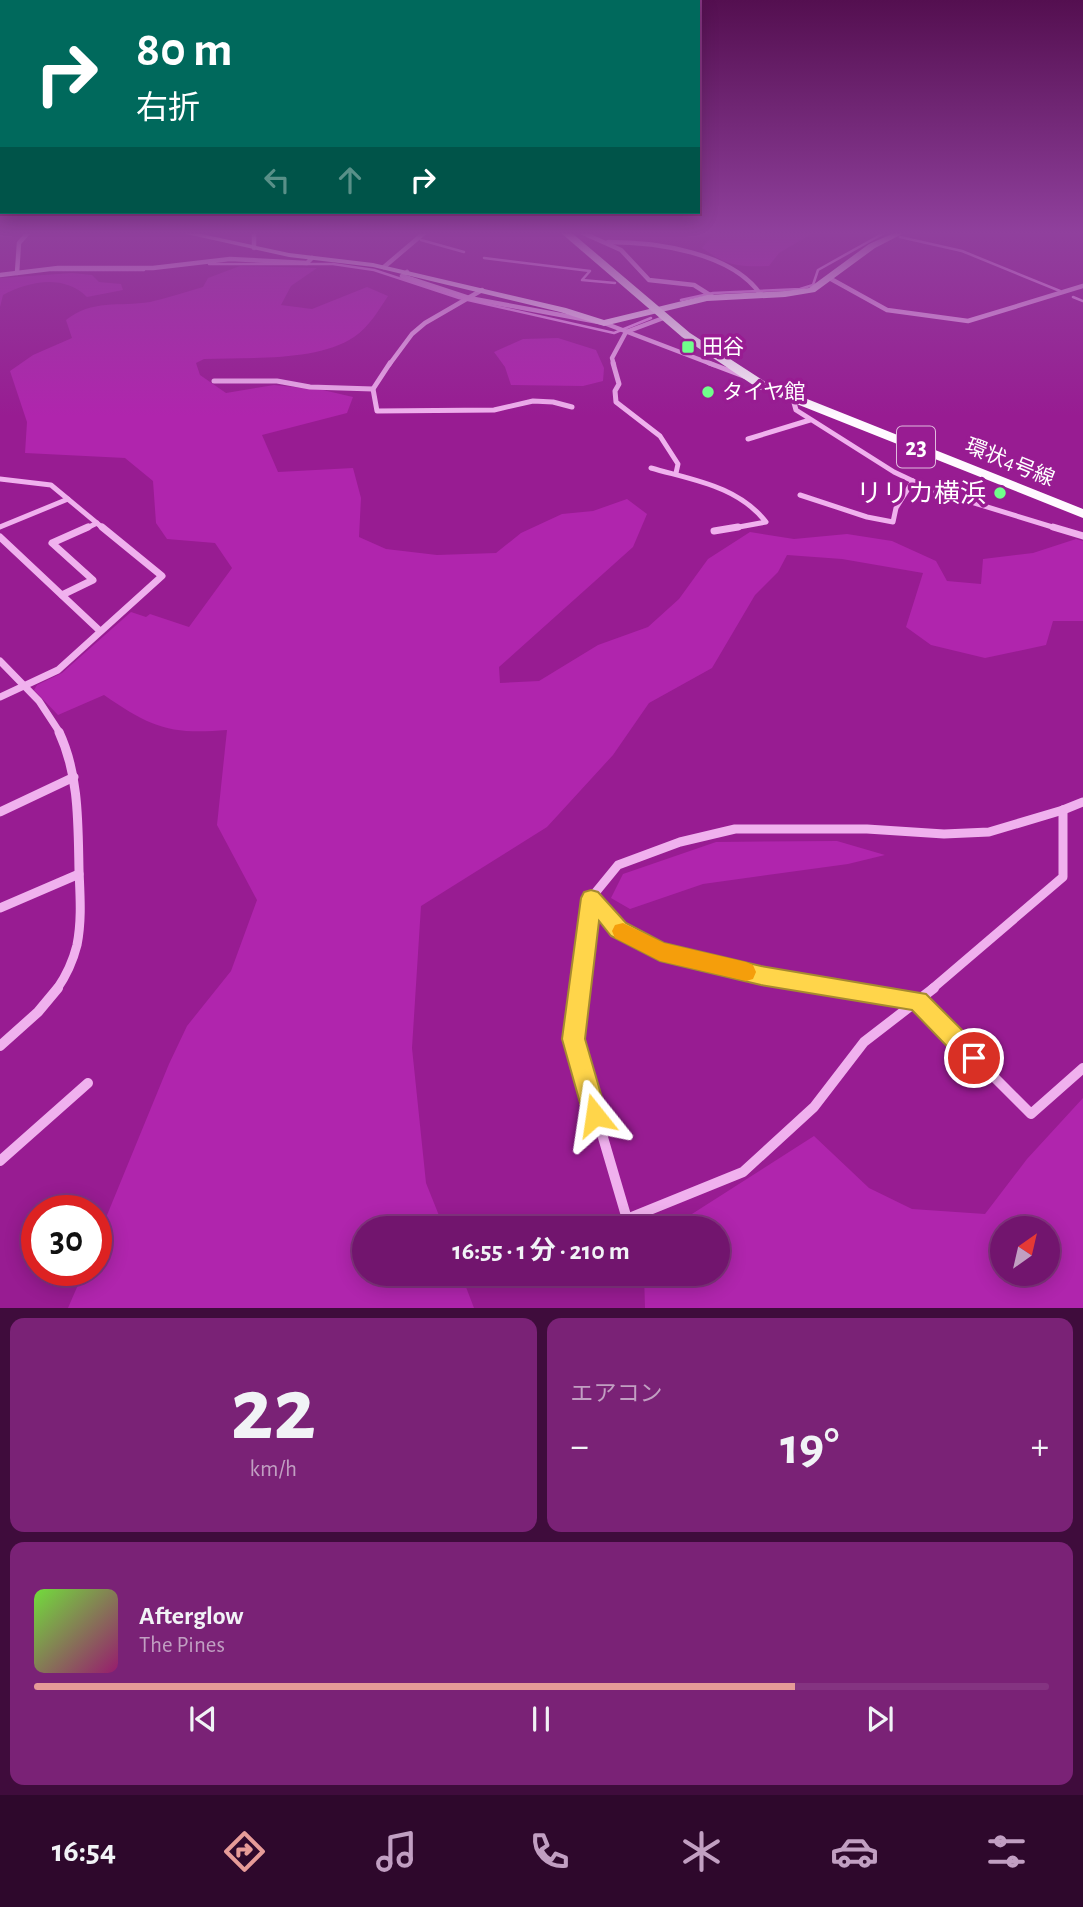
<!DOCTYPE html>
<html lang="ja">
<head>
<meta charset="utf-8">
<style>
  :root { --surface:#72156e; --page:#7a2276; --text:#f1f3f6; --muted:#c19fc2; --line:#843481; --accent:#e69b98 }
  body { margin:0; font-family:"Alegreya Sans","Noto Sans JP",sans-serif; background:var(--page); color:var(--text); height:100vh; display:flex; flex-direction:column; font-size:26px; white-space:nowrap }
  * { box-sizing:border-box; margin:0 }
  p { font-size:23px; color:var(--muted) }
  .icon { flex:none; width:38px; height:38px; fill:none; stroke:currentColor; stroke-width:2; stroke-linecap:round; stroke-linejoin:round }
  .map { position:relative; height:1308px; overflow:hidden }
  .panel { display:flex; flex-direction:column; gap:10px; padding:10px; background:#3f0c3c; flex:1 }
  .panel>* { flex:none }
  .guide { position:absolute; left:0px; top:0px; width:700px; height:214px; box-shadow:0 4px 18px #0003,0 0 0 2px var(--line); background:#00695c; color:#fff; overflow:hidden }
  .needle { width:46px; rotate:34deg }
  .tools { position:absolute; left:990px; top:1216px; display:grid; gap:14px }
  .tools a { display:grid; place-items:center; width:70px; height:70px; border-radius:50%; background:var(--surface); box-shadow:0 4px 18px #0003,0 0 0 2px var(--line); font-size:35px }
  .speed { position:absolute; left:21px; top:1195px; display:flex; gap:14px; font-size:35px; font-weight:700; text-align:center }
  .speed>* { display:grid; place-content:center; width:91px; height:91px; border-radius:50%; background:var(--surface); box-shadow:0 4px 18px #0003,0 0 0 2px var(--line); line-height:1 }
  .speed .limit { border:10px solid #d22; background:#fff; color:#111 }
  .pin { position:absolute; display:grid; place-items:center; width:60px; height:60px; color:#fff; margin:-30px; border:4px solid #fff; border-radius:50%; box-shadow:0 2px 7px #0007 }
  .me { position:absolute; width:77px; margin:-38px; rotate:345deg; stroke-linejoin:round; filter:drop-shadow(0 0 5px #0008) }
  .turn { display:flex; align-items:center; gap:24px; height:147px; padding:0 21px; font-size:32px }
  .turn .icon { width:91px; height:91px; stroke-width:2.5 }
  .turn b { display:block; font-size:49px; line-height:60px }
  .lanes { display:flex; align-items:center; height:66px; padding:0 21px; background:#0003; justify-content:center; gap:35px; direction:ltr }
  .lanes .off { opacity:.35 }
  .big { font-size:52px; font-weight:700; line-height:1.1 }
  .panel .tile { flex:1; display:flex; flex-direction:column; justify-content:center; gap:10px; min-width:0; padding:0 24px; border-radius:14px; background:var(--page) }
  .panel .dial { align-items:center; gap:0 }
  .dial b { font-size:91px; line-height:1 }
  .song { display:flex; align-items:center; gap:21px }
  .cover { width:84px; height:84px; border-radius:10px; background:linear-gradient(135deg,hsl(100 70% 55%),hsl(320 70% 35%)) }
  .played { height:7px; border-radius:4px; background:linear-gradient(90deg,var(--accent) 75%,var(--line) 75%) }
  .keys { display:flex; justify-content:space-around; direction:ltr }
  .heat { display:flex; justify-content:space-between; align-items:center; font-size:38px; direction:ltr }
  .panel .tiles { flex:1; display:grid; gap:10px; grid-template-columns:1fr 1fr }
  .tile:last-child { grid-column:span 2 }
  .trip { position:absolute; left:352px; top:1216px; width:378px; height:70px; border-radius:35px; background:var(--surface); box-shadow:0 4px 18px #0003,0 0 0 2px var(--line); font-weight:700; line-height:70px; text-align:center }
  .tabs { display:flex; height:112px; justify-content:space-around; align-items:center; background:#2e082c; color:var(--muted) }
  .tabs .icon { width:49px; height:49px }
  .tabs .current { color:var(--accent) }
  .tabs b { font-size:32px; color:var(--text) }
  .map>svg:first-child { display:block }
</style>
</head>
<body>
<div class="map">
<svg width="1083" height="1309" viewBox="0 0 1083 1309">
  <rect width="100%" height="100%" fill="#981c92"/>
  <!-- green -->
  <g fill="#b025ad" fill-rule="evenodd">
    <path d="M 715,233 L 813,233 L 779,253 L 769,266 C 738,267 727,266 702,248 Z"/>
    <path d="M 240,266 L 317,268 L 291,286 L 281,305 L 312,309 L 367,287 L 388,296 C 378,311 369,327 354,337 C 317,362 249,357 204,359 L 196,363 L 200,375 L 226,393 L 274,385 L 323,390 L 353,397 L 347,413 L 262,435 L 278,472 L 353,468 L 361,498 L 359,537 L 386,549 L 437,555 L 496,553 L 521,533 L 562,514 L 593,511 L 627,499 L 647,514 L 633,547 L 499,667 L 500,683 L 539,681 L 598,645 L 648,627 L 679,599 L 708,559 L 750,532 L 794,539 L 847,534 L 892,541 L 936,561 L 947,581 L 981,584 L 983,559 L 1033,553 L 1076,539 L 1083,541 L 1083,621 L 1053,621 L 1046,645 L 985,658 L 931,645 L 906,627 L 923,573 L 842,559 L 787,555 L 778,572 L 755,595 L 712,668 L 649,703 L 613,755 L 547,827 L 421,906 L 412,1048 L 426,1183 L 444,1228 L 364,1228 L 364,1274 L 461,1274 L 474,1308 L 68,1308 L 84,1271 L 96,1270 L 96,1242 L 169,1064 L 187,1026 L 231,971 L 257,900 L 217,825 L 227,730 C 170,735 150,727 104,695 L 58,715 L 34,690 L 37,685 L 62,673 L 131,612 L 146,617 L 150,614 L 189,627 L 232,568 L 215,543 L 167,539 L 156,523 L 153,481 L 125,458 L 25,453 L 27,422 L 10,371 L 33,355 L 72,338 L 66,320 C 92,299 119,307 150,302 C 167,298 185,292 203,287 L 208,278 Z"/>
    <path d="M 72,273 L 92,275 L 99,282 L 121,284 L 123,290 L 87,297 C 64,274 29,281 3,295 L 0,307 L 0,278 Z"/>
    <polygon points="558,338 596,350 604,368 603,381 583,386 511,385 505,367 494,352 523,339"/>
    <polygon points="837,841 885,855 848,864 703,884 630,909 611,898 623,874 716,842"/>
    <path d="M 1083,1098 L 1083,1308 L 645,1308 L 644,1274 L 718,1274 L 718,1228 L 670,1228 L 814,1136 L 869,1188 L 912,1209 L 985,1214 L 1027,1159 ZM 1003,1228 L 1048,1228 L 1048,1274 L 1003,1274 Z"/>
  </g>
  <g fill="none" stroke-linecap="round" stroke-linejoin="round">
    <!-- stream -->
    <g stroke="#f2a4f1" stroke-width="2.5">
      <polyline points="900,237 962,251 1060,291"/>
      <polyline points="421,240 464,252"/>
      <polyline points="484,258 590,271 582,280 615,283"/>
      <polyline points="209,264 333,264 374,270 459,298 614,333 651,318"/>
      <polyline points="51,270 144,270"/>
      <polyline points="1073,297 1083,301"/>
      <polyline points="681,300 713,293 800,289 813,285 818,270 884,233"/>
    </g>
    <!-- street-far4 -->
    <g stroke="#f0b1ee" stroke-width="4.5">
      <polyline points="254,233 254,248"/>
      <polyline points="583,233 621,250 649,280 694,285 713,297"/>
      <path d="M 608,242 C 655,242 732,252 761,295"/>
      <polyline points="384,267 424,233"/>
      <polyline points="407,272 402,276 469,298 604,323 714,365"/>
      <polyline points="17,273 19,243 28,233"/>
      <polyline points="0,275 58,268 153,268 230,259 307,263 312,258"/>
      <polyline points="831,279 887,310 968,321 1083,286"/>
      <polyline points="389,365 412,334 425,323 482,290"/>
      <polyline points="614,365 612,358 626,332 666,317"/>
    </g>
    <!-- street-far3 -->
    <g stroke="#f0b1ee" stroke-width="5">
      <polyline points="390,363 373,389 377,411 494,410 533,401 553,402 572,407"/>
      <polyline points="613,363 619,384 615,391 616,402 660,436 678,464 676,473"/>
      <polyline points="709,363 746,377"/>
      <polyline points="214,381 277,381 310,387 373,389"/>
      <polyline points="793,399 796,410 894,472 932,490 1059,529"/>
      <polyline points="748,439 810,420"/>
      <path d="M 651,468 C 693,480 738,486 766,522 L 728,529"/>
      <polyline points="0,479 51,485 104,529"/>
      <polyline points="800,495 867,517 893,522 896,508 913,481"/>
      <polyline points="0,527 68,499"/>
      <polyline points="85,529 97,523"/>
    </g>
    <!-- street-far2 -->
    <g stroke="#f0b1ee" stroke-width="7">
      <polyline points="1053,527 1083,536"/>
      <polyline points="714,531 738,527"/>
      <polyline points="0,537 100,631"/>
      <polyline points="62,595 93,580 52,543 88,527"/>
      <polyline points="0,661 39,701 60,733"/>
      <polyline points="0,697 58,670 162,576 102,527"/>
    </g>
    <!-- street-far1 -->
    <g stroke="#f0b1ee" stroke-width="9">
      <polyline points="1063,810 1083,802"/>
      <polyline points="0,812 74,777"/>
      <path d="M 591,898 C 600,908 609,923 620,930 C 675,968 778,979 845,989"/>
      <polyline points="0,908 79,874"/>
      <path d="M 57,989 C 66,976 73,961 77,945 C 82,920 80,895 79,870 C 78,822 79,775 59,732"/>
      <polyline points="580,989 591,898 618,865 680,842 735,829 867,829 944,834 989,832 1063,810"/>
      <polyline points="932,989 1063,877 1063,810"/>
    </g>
    <!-- street -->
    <g stroke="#f0b1ee" stroke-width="10">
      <polyline points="580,988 574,1039 627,1219 743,1172 814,1107 864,1042 934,988"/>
      <polyline points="834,988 918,1001 1031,1114 1083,1068"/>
      <polyline points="0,1046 38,1012 58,988"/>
      <polyline points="0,1161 88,1083"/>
    </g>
    <!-- secondary -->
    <polygon fill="#fbdefa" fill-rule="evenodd" points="182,233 197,233 289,253 373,263 566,308 604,320 707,295 785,291 809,288 869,244 894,233 904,233 875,248 815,292 785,297 707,301 604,326 560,312 373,267 289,257"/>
    <!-- primary -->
    <polygon fill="#fffaff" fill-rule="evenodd" points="561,233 572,233 690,333 767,383 1083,509 1083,518 759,389 682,337"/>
  </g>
  <!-- sky -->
  <linearGradient id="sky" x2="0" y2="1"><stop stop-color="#540f50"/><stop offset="0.56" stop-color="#90409d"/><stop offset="1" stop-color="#90409d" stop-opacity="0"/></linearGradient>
  <rect width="1083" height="416" fill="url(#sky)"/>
  <!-- route -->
  <polygon fill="#ffd54a" stroke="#a68a30" stroke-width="2" points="591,890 598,892 626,923 664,943 761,966 926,994 982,1050 986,1058 982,1066 974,1069 966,1066 912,1010 761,985 660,961 611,936 599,921 585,1039 607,1115 603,1124 595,1127 586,1124 562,1039 581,898 584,892"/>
  <!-- slow -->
  <polygon fill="#f59e0b" points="623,923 664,943 746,962 753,965 756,972 753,979 746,981 660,961 615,938 612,931 615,925"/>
  <!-- markers -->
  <g fill="#70ff8b" stroke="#981c92" stroke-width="2.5">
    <rect x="681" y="340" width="14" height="14" rx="3.5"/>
    <circle cx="708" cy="392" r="7"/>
    <circle cx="1000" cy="493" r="7"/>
  </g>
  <g text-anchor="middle" stroke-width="7" stroke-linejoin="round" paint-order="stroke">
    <!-- far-poi labels -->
    <g font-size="21" fill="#fff" stroke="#981c92" text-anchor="start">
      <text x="702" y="354">田谷</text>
      <text x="722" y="399">タイヤ館</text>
    </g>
    <!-- far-street labels -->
    <g font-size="21" fill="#fff" stroke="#981c92">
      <text transform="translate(1010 462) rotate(22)" y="7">環状4号線</text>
    </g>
    <!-- shield labels -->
    <rect fill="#981c92" stroke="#e0bbde" stroke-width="2" x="897" y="426.5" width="38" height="41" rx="5"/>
    <g font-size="24" font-weight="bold" fill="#fff">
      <text x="916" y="455">23</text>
    </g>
    <!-- poi labels -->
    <g font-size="26" fill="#fff" stroke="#981c92" text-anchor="end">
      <text x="986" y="502">リリカ横浜</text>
    </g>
  </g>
</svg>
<div class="tools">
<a><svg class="needle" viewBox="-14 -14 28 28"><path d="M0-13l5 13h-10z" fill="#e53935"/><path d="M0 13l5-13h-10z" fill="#c19fc2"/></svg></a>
</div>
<div class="speed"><div class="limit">30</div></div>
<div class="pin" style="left:974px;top:1058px;background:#d93025"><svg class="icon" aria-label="arrive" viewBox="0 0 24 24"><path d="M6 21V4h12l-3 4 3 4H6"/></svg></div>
<svg class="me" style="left:595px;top:1115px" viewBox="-20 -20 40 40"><path d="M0-17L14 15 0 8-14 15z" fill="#ffd54a" stroke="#fff" stroke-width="4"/></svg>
<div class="trip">16:55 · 1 分 · 210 m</div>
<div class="guide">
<div class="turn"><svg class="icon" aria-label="right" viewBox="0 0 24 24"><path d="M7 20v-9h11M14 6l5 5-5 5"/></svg><div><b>80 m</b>右折</div></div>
<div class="lanes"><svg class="icon off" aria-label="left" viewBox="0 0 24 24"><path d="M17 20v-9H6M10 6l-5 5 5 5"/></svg><svg class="icon off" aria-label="ahead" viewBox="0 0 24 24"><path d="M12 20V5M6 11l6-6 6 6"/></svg><svg class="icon" aria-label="right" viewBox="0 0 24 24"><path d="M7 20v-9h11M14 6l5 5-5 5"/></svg></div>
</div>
</div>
<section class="panel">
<div class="tiles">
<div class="tile dial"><b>22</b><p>km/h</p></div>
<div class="tile"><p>エアコン</p>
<div class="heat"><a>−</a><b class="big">19°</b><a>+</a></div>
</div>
<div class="tile">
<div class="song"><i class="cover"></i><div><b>Afterglow</b><p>The Pines</p></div></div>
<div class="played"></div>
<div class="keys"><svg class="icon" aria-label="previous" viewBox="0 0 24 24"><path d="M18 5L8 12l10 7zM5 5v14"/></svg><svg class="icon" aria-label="pause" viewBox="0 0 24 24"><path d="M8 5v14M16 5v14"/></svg><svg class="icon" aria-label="next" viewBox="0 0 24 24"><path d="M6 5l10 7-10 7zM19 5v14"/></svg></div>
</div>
</div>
</section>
<nav class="tabs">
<b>16:54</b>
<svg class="icon current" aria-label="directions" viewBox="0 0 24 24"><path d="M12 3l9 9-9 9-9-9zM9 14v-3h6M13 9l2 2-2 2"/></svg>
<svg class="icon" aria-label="music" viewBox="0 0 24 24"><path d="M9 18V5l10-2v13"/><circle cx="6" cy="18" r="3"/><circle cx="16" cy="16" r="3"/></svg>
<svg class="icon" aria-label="phone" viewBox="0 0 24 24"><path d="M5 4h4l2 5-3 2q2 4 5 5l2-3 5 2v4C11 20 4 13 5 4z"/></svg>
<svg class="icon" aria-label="climate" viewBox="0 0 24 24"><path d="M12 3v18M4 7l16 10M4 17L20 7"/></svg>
<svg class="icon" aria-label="car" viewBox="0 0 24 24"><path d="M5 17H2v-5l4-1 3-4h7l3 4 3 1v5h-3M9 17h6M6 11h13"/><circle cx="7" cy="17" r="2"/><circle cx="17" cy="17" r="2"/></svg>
<svg class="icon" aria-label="filters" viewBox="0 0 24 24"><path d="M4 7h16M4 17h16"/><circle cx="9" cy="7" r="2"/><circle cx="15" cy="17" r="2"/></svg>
</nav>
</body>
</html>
